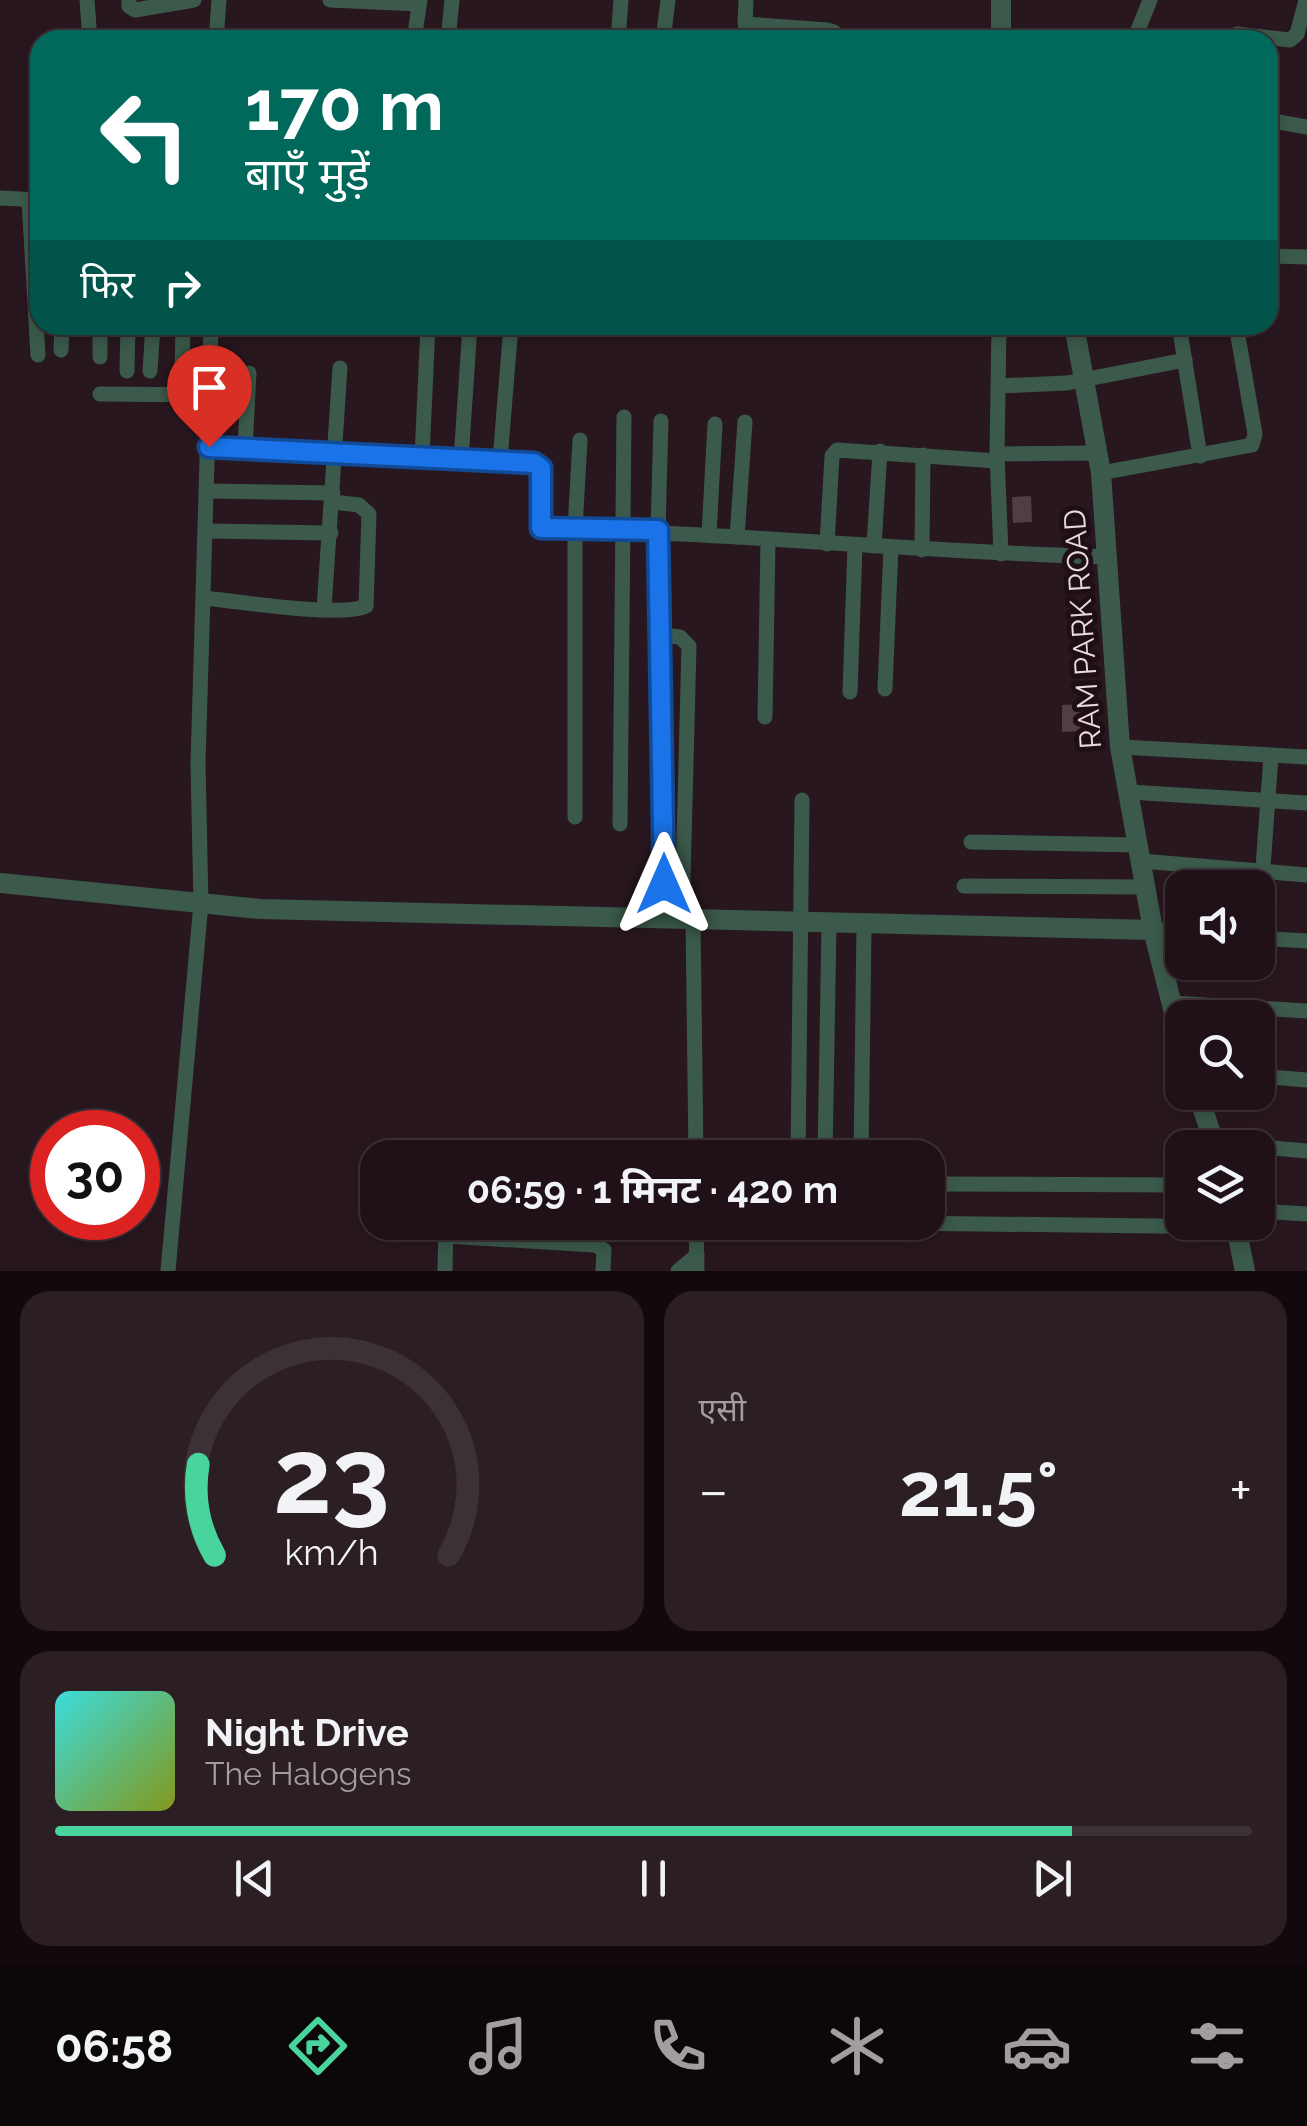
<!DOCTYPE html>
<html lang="hi">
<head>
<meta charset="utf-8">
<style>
  :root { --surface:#1f1117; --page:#2c1f24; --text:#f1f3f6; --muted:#a19da1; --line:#3c3136; --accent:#48d49d }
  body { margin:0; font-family:Raleway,"Noto Sans Devanagari",sans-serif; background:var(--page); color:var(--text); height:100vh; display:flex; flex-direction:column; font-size:38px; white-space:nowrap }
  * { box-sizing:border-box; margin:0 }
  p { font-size:32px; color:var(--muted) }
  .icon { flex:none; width:55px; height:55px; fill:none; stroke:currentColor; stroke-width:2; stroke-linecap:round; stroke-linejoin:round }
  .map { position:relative; height:1271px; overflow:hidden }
  .sheet { display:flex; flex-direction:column; gap:20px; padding:20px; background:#11090d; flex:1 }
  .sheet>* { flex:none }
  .top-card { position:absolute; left:30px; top:30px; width:1248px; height:305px; border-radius:30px; box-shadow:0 5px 15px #0003,0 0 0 2px var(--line); background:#00695c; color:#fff; overflow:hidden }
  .tools { position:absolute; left:1165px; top:870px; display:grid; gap:20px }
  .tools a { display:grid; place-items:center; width:110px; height:110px; border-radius:20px; background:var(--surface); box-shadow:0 5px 15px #0003,0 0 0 2px var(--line); font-size:50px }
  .speed { position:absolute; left:30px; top:1110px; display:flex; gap:20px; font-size:50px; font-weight:700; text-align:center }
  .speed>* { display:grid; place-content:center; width:130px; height:130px; border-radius:50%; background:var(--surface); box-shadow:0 5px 15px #0003,0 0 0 2px var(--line); line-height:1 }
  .speed .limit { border:15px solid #d22; background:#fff; color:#111 }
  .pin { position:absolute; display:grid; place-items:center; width:85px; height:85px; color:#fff; margin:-102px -42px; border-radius:50% 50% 50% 0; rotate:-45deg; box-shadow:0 0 10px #0007 }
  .pin .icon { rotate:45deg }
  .me { position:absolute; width:110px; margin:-55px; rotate:0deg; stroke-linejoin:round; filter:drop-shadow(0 0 8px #0008) }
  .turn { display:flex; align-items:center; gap:35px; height:210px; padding:0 50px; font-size:45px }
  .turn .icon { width:130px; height:130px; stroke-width:2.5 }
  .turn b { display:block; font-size:70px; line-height:85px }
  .then { display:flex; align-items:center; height:95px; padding:0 50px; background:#0003; gap:20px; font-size:38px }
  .big { font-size:75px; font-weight:700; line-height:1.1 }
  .sheet .tile { flex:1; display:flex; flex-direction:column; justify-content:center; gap:15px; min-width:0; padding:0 35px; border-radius:30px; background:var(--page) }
  .sheet .dial { align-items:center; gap:0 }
  .dial svg { height:260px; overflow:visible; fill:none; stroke:var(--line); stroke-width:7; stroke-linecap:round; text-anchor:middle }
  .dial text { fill:var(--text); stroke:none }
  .song { display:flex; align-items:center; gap:30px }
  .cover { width:120px; height:120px; border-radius:15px; background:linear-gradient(135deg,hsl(180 70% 55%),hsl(70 70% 35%)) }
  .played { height:10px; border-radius:5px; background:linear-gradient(90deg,var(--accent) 85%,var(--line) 85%) }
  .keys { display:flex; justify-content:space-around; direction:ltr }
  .heat { display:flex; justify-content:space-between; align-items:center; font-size:55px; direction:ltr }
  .sheet .tiles { flex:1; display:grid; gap:20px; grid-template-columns:1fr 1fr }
  .tile:last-child { grid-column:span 2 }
  .trip { position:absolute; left:360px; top:1140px; width:585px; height:100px; border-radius:30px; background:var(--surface); box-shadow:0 5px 15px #0003,0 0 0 2px var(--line); font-weight:700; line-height:100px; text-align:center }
  .tab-bar { display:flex; height:160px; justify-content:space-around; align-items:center; background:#0c0709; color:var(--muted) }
  .tab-bar .icon { width:70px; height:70px }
  .tab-bar .active { color:var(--accent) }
  .tab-bar b { font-size:45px; color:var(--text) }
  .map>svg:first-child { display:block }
</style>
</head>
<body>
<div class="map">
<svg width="1307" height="1271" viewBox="0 0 1307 1271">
  <rect width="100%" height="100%" fill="#29171f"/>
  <!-- building -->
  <g fill="#523d46">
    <polygon points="1031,496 1032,522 1013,523 1012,497"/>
    <polygon points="1084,704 1085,731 1062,732 1062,705"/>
  </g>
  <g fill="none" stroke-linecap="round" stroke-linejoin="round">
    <!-- minor -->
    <g stroke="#3b5a4b" stroke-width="15">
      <polyline points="87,0 90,40"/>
      <polyline points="129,0 129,6 135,10 194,0"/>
      <polyline points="330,0 419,4"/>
      <polyline points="746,0 745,24 827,30 834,32 838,40"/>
      <polyline points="1237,34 1290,40 1297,34 1306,0"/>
      <polyline points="135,38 216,37"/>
      <polyline points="216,40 219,0"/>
      <polyline points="414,40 420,0"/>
      <polyline points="448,40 452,0"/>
      <polyline points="618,40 621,0"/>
      <polyline points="663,40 668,0"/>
      <polyline points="698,40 699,36"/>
      <polyline points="1134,40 1150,0"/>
      <polyline points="1268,120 1307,127"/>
      <polyline points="0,198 40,200"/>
      <polyline points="29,200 38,355"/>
      <polyline points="1268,256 1307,257"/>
      <polyline points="999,325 997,454 1001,554"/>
      <polyline points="1179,325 1200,456"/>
      <polyline points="61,350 62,325"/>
      <polyline points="100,357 100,325"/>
      <polyline points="127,371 128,325"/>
      <polyline points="150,371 153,325"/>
      <polyline points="182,373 183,325"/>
      <polyline points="998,386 1067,383 1185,360"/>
      <polyline points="100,394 210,395"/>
      <polyline points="661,421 658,530 664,918"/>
      <polyline points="209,447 500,460 511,325"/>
      <polyline points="245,449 249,373"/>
      <polyline points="997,454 1098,453"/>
      <polyline points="422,457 428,325"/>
      <polyline points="461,460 470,325"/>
      <path d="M 500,460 L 534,463 L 541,467 L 539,525 L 543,528 C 732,533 920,552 1109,557"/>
      <polyline points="1101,473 1252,445 1255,434 1236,325"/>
      <polyline points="208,491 333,493"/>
      <polyline points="206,531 331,533"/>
      <polyline points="709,534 715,424"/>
      <polyline points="737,537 745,422"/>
      <polyline points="827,544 832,456 837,450 997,461"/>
      <polyline points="874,546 880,451"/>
      <polyline points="922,550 923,455"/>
      <path d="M 204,598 C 236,601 341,618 366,606 L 369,514 L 359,505 L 333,502"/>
      <polyline points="324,609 340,368"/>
      <polyline points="663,635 680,637 689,646 682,918"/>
      <polyline points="885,689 891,547"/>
      <polyline points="850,692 855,545"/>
      <polyline points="765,717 768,540"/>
      <polyline points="1120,747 1307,757"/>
      <polyline points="1129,792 1307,803"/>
      <polyline points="575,817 575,529 580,440"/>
      <polyline points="620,824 624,417"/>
      <polyline points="971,842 1139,845"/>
      <polyline points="1141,861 1307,875"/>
      <polyline points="964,886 1145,887"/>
      <polyline points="693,919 696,1158"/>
      <polyline points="1153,930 1182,932"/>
      <polyline points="1258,937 1271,756"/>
      <polyline points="1258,938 1307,941"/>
      <polyline points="1172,1003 1307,1011"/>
      <polyline points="1258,1076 1307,1080"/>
      <polyline points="1214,1143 1307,1151"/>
      <polyline points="798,1158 802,800"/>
      <polyline points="825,1158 829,924"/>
      <polyline points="861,1158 864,925"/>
      <polyline points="928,1184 1182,1185"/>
      <polyline points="1258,1211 1307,1214"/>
      <polyline points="696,1222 697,1271"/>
      <polyline points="819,1222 1236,1227"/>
      <polyline points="446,1236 595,1245 604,1250 603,1271"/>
      <polyline points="168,1271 201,903 198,763 211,325"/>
      <polyline points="445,1271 446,1222"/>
      <polyline points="678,1271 697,1255"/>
    </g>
    <!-- tertiary -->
    <g stroke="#3b5a4b" stroke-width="20">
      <polyline points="1001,0 1001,40"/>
      <polyline points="1074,325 1101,473 1120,747 1153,930 1182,1044"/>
      <polyline points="0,883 260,909 1153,930"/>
      <polyline points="1197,1092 1216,1148"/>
      <polyline points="1235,1222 1245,1271"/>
    </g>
  </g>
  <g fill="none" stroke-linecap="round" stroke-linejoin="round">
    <!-- route casing -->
    <g stroke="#114b97" stroke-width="25">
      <polyline id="route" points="209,447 534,463 541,468 541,528 658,530 664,884"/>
    </g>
    <!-- route -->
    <use href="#route" stroke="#1a73e8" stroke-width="18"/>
  </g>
  <g text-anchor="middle" stroke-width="10" stroke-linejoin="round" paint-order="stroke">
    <!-- street labels -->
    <g font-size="30" fill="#e8dbe0" stroke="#1f0e16">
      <text transform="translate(1083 629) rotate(-94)" y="10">RAM PARK ROAD</text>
    </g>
  </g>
</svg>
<div class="tools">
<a><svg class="icon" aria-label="sound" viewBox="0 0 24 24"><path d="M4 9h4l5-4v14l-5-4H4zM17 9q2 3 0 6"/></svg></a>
<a><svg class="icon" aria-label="search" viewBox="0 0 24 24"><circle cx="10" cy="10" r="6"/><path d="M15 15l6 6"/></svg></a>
<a><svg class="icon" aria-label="layers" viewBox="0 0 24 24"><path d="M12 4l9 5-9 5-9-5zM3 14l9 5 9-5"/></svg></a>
</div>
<div class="speed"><div class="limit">30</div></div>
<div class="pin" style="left:209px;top:447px;background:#d93025"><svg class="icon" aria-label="arrive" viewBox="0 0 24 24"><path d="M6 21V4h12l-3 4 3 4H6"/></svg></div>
<svg class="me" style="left:664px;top:884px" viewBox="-20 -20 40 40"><path d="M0-17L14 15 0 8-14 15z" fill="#1a73e8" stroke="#fff" stroke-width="4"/></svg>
<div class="trip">06:59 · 1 मिनट · 420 m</div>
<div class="top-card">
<div class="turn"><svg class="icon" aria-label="left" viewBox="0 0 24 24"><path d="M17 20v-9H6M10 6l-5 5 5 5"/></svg><div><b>170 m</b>बाएँ मुड़ें</div></div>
<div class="then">फिर<svg class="icon" aria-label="right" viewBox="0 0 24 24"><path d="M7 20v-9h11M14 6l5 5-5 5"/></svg></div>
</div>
</div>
<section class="sheet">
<div class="tiles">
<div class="tile dial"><svg viewBox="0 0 100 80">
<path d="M14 69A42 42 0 1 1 86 69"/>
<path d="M14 69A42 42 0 0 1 9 41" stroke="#48d49d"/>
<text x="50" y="56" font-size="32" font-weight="700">23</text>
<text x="50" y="72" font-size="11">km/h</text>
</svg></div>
<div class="tile"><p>एसी</p>
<div class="heat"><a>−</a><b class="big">21.5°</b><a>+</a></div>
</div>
<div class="tile">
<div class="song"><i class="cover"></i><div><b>Night Drive</b><p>The Halogens</p></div></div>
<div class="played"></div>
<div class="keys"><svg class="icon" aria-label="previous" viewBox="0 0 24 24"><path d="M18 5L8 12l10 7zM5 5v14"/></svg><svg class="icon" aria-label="pause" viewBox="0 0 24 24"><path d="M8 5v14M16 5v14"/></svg><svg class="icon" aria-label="next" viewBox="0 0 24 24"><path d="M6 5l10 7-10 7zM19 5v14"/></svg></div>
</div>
</div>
</section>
<nav class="tab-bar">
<b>06:58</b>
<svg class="icon active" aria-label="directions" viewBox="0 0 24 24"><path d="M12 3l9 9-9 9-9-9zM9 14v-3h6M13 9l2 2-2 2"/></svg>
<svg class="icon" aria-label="music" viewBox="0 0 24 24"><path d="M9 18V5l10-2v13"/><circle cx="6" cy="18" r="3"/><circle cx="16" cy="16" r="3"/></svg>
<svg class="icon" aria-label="phone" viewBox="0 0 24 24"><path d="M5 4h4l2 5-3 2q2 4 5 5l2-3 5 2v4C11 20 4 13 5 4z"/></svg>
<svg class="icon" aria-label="climate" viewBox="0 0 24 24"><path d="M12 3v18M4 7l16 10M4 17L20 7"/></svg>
<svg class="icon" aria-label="car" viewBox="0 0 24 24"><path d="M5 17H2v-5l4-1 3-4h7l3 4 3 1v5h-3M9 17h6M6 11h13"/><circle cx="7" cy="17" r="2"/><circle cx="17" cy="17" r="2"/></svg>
<svg class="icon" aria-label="filters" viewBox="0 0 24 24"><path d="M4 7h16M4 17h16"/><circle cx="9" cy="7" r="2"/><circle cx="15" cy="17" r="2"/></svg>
</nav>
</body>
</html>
